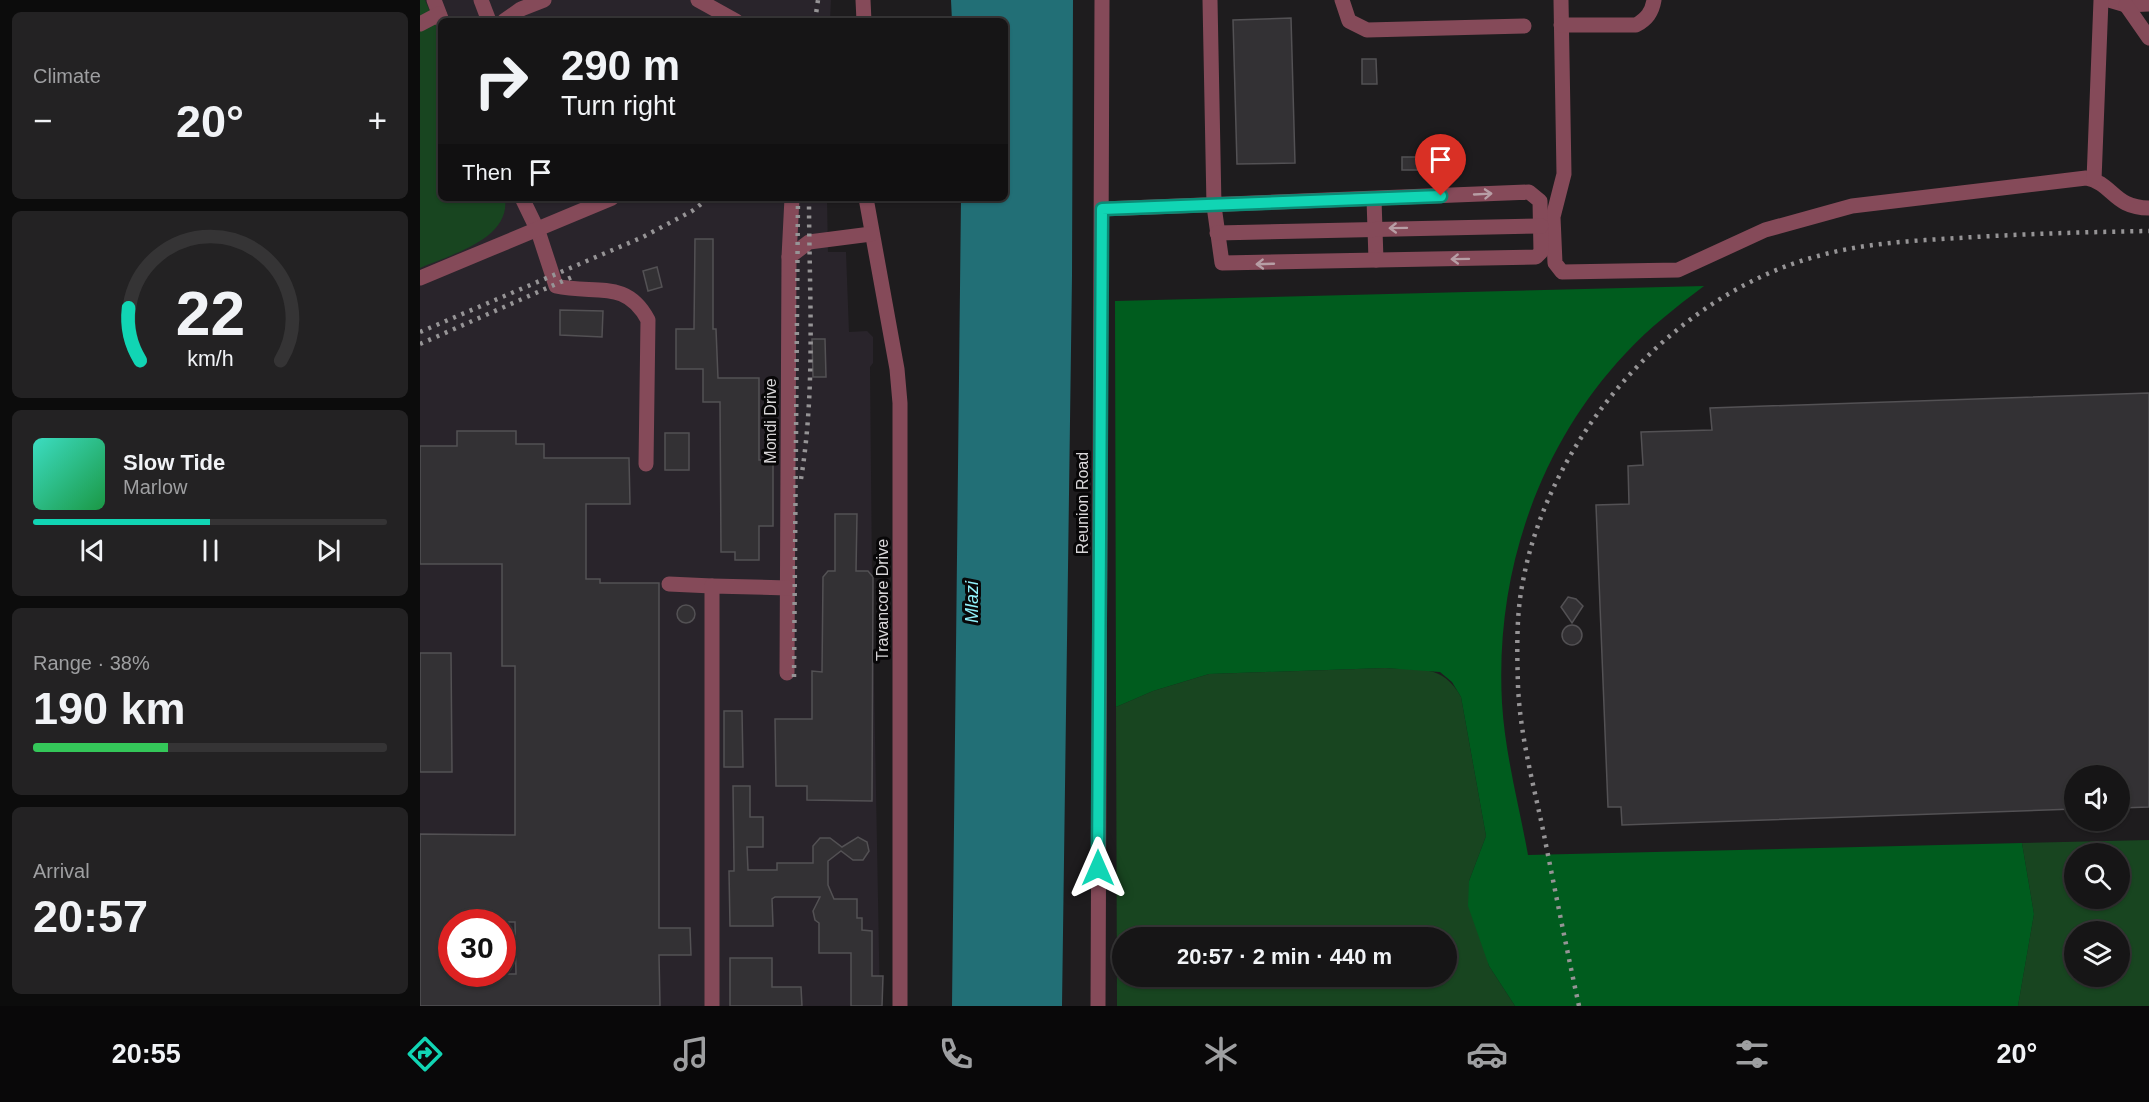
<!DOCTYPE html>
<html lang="en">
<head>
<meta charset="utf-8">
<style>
  :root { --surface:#161516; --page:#232223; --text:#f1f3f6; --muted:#9e9fa1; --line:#353435; --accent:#11d5b4 }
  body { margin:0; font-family:Helvetica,sans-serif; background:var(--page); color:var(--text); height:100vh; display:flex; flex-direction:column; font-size:22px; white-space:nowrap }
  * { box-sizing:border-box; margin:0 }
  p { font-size:20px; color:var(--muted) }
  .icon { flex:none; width:33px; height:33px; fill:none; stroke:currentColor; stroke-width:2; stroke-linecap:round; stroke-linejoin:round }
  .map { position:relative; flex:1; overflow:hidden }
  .sheet { display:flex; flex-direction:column; gap:12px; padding:12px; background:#0c0c0c; width:420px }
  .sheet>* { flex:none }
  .hud { position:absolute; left:18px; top:18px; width:570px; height:183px; border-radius:9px; box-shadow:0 2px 4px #0004,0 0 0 2px var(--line); background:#161516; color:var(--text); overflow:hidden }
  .buttons { position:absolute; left:1644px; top:765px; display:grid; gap:12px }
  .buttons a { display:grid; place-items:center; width:66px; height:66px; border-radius:50%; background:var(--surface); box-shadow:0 2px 4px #0004,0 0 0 2px var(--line); font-size:30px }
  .speed { position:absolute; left:18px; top:909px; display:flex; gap:12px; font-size:30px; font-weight:700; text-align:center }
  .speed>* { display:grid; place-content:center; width:78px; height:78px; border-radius:50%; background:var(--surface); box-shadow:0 2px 4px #0004,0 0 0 2px var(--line); line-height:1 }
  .speed .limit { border:9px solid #d22; background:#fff; color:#111 }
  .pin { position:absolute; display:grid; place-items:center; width:51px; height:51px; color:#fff; margin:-62px -26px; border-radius:50% 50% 50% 0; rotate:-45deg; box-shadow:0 0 6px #0007 }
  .pin .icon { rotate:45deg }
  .me { position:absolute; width:66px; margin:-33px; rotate:0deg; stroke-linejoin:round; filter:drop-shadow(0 0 4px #0008) }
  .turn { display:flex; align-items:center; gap:21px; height:126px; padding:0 24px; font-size:27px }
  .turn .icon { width:78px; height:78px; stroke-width:2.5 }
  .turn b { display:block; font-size:42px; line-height:51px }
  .then { display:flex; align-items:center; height:57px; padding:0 24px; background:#0003; gap:12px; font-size:22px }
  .big { font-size:45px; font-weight:700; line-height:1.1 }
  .sheet .tile { flex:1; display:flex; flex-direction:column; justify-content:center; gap:9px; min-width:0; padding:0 21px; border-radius:9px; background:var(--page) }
  .sheet .dial { align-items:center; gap:0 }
  .dial svg { height:156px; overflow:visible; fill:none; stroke:var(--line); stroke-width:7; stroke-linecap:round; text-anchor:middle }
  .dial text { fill:var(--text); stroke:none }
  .song { display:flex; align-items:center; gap:18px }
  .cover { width:72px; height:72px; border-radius:9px; background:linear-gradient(135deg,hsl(170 70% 55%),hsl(140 70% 35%)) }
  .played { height:6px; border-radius:3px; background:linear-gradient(90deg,var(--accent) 50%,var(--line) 50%) }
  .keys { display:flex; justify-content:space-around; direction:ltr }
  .heat { display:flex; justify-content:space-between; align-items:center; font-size:33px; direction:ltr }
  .charge { height:9px; border-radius:4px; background:linear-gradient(90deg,#34c759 38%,var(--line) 0) }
  .trip { position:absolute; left:692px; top:927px; width:345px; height:60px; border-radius:30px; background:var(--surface); box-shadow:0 2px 4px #0004,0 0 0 2px var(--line); font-weight:700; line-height:60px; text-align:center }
  .tabs { display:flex; height:96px; justify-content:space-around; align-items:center; background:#090809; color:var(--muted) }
  .tabs .icon { width:42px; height:42px }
  .tabs .active { color:var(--accent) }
  .tabs b { font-size:27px; color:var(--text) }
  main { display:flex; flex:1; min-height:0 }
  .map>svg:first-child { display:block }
</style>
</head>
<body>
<main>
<section class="sheet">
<div class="tile"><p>Climate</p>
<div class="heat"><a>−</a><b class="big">20°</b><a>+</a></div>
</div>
<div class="tile dial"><svg viewBox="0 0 100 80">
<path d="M14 69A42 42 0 1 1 86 69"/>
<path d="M14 69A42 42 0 0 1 8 42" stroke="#11d5b4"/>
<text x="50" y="56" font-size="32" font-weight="700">22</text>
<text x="50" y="72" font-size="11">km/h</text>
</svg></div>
<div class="tile">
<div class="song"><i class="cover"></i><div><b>Slow Tide</b><p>Marlow</p></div></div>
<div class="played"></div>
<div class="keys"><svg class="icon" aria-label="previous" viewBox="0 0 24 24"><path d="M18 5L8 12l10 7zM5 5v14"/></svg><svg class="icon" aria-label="pause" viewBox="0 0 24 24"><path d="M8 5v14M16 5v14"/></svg><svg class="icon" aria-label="next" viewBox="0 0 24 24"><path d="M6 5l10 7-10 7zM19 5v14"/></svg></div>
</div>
<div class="tile"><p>Range · 38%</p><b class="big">190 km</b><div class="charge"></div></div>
<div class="tile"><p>Arrival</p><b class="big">20:57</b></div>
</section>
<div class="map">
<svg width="1729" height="1006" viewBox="0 0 1729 1006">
  <rect width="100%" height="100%" fill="#1e1c1e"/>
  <!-- built -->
  <path fill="#29242b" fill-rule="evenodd" d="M 0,0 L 411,0 L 410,21 L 21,21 L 21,198 L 407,198 L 408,252 L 426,252 L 429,332 L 447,331 L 453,337 L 453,363 L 450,367 L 452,575 L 460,1006 L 0,1006 ZM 32,922 L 82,922 L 82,974 L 32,974 Z"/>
  <!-- green -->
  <g fill="#184520" fill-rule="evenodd">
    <path d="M 0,0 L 5,0 L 21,37 L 21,198 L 85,198 C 91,240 29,255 0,268 Z"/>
    <path d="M 965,668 C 1000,671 1022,663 1041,697 L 1066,836 L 1049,881 L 1069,966 L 1095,1006 L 697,1006 L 696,707 L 733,691 L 789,674 ZM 702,938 L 1026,938 L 1026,976 L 702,976 Z"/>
    <path d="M 1729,840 L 1729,1006 L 1598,1006 L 1614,914 L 1602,843 ZM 1654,854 L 1700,854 L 1700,898 L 1654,898 ZM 1654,932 L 1700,932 L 1700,976 L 1654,976 Z"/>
  </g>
  <!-- forest -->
  <path fill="#005c1e" d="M 1284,286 C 1256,307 1229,328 1205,354 C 1117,448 1075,575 1082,703 C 1085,754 1099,805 1108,855 L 1602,843 L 1614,914 L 1598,1006 L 1095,1006 L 1069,966 L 1048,906 L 1049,881 L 1066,836 L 1041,697 L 1032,682 L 1020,672 L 965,668 L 789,674 L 733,691 L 696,707 L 695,301 Z"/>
  <!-- water -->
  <polygon fill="#226f76" points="531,0 653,0 652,276 642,1006 532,1006 541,198 585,198 585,21 532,21"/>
  <!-- building -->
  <g fill="#333134" stroke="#535154" stroke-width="1.5" fill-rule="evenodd">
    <polygon points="871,18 875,163 817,164 813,20"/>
    <polygon points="942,59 956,59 957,84 942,84"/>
    <rect x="982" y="157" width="17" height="13"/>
    <polygon points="275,239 293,239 293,329 296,329 298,378 339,378 339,460 353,460 353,526 339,526 339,560 315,560 315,552 301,552 300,402 283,402 283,369 256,369 256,329 274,329"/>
    <polygon points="237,267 242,287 228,291 223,271"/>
    <polygon points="140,310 183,311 182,337 140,335"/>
    <polygon points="392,339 405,339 406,377 393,377"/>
    <polygon points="1729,393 1729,807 1700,808 1700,776 1654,776 1654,809 1202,825 1201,807 1188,807 1176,505 1209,504 1208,466 1223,465 1221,432 1292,430 1290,408"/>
    <path d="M 37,431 L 96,431 L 96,444 L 124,444 L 124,458 L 209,458 L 210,504 L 166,504 L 166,579 L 180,579 L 180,583 L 239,583 L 239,928 L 270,928 L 271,955 L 239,955 L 240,1006 L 0,1006 L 0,834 L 95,835 L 95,666 L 82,666 L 82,564 L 0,564 L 0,446 L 37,446 ZM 32,922 L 95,922 L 96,974 L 32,974 Z"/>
    <rect x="245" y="433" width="24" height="37"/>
    <polygon points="415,514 437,514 436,571 448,571 453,577 452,801 387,800 387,786 356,786 355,719 392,719 392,671 402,672 403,577 408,571 415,571"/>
    <polygon points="1148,597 1156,599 1163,606 1152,623 1141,607"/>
    <circle cx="266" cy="614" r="9"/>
    <circle cx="1152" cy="635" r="10"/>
    <polygon points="0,653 31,653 32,772 0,772"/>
    <polygon points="304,711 322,711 323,767 304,767"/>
    <polygon points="313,786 330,786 330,817 343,817 343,847 327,847 328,870 357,870 357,863 393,863 393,846 400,838 410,838 422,847 438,837 447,842 449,851 443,860 433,860 421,851 408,861 408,885 414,899 437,899 437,918 442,918 442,930 452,931 452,976 463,976 462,1006 431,1006 431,953 399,953 399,923 395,920 393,911 400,897 355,897 352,899 353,926 310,926 309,871 314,871 314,865"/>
    <polygon points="310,958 352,958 352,987 381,987 382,1006 310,1006"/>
  </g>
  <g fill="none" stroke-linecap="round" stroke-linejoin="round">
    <!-- minor -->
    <g stroke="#854a59" stroke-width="15">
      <polyline points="14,0 22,21"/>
      <polyline points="61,0 69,21"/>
      <polyline points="278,0 316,21"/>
      <polyline points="443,0 444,21"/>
      <polyline points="922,0 929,21 947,30 1104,26"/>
      <path d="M 1141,0 L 1144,174 L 1133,217 L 1135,263 L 1142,272 L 1258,270 L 1345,230 L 1432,206 L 1666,178 C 1693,183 1693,208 1729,208"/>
      <polyline points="1689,0 1706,5 1729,4"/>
      <polyline points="1706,5 1729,38"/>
      <polyline points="84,21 101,9 124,0"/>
      <polyline points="0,24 19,14"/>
      <path d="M 1141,25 L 1216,25 C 1227,19 1232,12 1234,0"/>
      <polyline points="1674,180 1681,0"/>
      <path d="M 102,198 L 118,231 L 136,286 C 174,295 206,278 228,320 L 226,464"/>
      <polyline points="446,198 477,369 480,403 480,1006"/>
      <polyline points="954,199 956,260"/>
      <polyline points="682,209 1109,192 1120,201 1121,252 1116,257 802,263 794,206 790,0"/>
      <polyline points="797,233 1121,226"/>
      <polyline points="369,257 372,198"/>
      <polyline points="0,278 192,198"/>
      <polyline points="249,584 292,586"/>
      <polyline points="367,673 369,257 389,242 451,234"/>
      <polyline points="292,1006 292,586 368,588"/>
      <polyline points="678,1006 682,0"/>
    </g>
    <!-- rail -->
    <g stroke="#969496" stroke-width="4.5" stroke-dasharray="3 6" stroke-linecap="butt">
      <polyline points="395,21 398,0"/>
      <polyline points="0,332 223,237 272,211 289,198"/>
      <polyline points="0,344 152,277"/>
      <path d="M 381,479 C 396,387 389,292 389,198"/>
      <polyline points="374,677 378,198"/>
      <path d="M 1159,1006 C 1146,946 1134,885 1122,825 C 1112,779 1100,733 1098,686 C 1097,652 1096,614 1103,581 C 1130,435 1254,294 1398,256 C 1444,243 1491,241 1538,238 C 1602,234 1665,232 1729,231"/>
    </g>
  </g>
  <!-- one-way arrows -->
  <defs><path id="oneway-shaft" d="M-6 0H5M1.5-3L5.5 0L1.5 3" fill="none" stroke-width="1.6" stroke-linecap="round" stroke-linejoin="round" transform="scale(1.5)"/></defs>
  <g stroke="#b79ea5">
    <use href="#oneway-shaft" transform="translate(1063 194) rotate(-3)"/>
    <use href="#oneway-shaft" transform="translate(978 228) rotate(179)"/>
    <use href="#oneway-shaft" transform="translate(1040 259) rotate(179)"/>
    <use href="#oneway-shaft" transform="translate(845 264) rotate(178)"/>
  </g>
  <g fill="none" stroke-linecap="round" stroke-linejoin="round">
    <!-- route casing -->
    <g stroke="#0b8a75" stroke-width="15">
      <polyline id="route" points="678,868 682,209 1021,196"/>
    </g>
    <!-- route -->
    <use href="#route" stroke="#11d5b4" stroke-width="10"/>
  </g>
  <g text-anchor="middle" stroke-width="6" stroke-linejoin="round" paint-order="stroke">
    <!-- street labels -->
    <g font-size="16" fill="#d8d6d8" stroke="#080708">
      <text transform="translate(350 421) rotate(-90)" y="6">Mondi Drive</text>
      <text transform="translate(662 503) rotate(-90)" y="6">Reunion Road</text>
      <text transform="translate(462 600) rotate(-90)" y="6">Travancore Drive</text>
    </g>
    <!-- water labels -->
    <g font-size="18" font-style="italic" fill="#92f1fb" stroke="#080708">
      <text transform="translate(552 602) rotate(-90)" y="6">Mlazi</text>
    </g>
  </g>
</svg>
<div class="buttons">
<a><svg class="icon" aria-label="sound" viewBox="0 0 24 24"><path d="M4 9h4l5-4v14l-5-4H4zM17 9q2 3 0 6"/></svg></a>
<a><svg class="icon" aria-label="search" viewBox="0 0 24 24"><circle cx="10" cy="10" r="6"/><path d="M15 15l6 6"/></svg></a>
<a><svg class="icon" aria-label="layers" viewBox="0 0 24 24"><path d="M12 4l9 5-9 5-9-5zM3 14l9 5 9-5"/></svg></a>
</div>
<div class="speed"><div class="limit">30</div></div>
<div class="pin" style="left:1021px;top:196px;background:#d93025"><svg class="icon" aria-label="arrive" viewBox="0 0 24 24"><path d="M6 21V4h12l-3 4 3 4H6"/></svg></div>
<svg class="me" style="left:678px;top:868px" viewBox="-20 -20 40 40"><path d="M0-17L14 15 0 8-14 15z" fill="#11d5b4" stroke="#fff" stroke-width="4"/></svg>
<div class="trip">20:57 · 2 min · 440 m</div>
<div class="hud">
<div class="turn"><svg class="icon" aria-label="right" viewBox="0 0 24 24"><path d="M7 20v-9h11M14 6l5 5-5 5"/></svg><div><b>290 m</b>Turn right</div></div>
<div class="then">Then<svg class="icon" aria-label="arrive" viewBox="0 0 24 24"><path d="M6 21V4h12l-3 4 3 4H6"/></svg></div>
</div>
</div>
</main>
<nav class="tabs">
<b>20:55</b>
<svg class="icon active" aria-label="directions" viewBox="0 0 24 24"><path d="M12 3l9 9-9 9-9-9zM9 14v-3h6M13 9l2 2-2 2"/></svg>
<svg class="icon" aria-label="music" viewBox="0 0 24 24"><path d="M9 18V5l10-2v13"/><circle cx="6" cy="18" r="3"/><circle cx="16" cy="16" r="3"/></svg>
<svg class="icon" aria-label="phone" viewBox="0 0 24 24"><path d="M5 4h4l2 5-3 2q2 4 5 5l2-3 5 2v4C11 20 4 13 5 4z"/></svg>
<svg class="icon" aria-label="climate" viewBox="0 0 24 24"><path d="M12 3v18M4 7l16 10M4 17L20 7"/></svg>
<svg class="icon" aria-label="car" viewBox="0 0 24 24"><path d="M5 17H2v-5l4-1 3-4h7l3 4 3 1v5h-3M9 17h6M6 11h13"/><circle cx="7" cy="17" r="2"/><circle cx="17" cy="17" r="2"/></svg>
<svg class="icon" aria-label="filters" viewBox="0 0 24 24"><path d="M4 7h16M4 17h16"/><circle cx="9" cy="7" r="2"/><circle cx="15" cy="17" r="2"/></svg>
<b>20°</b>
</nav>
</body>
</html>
